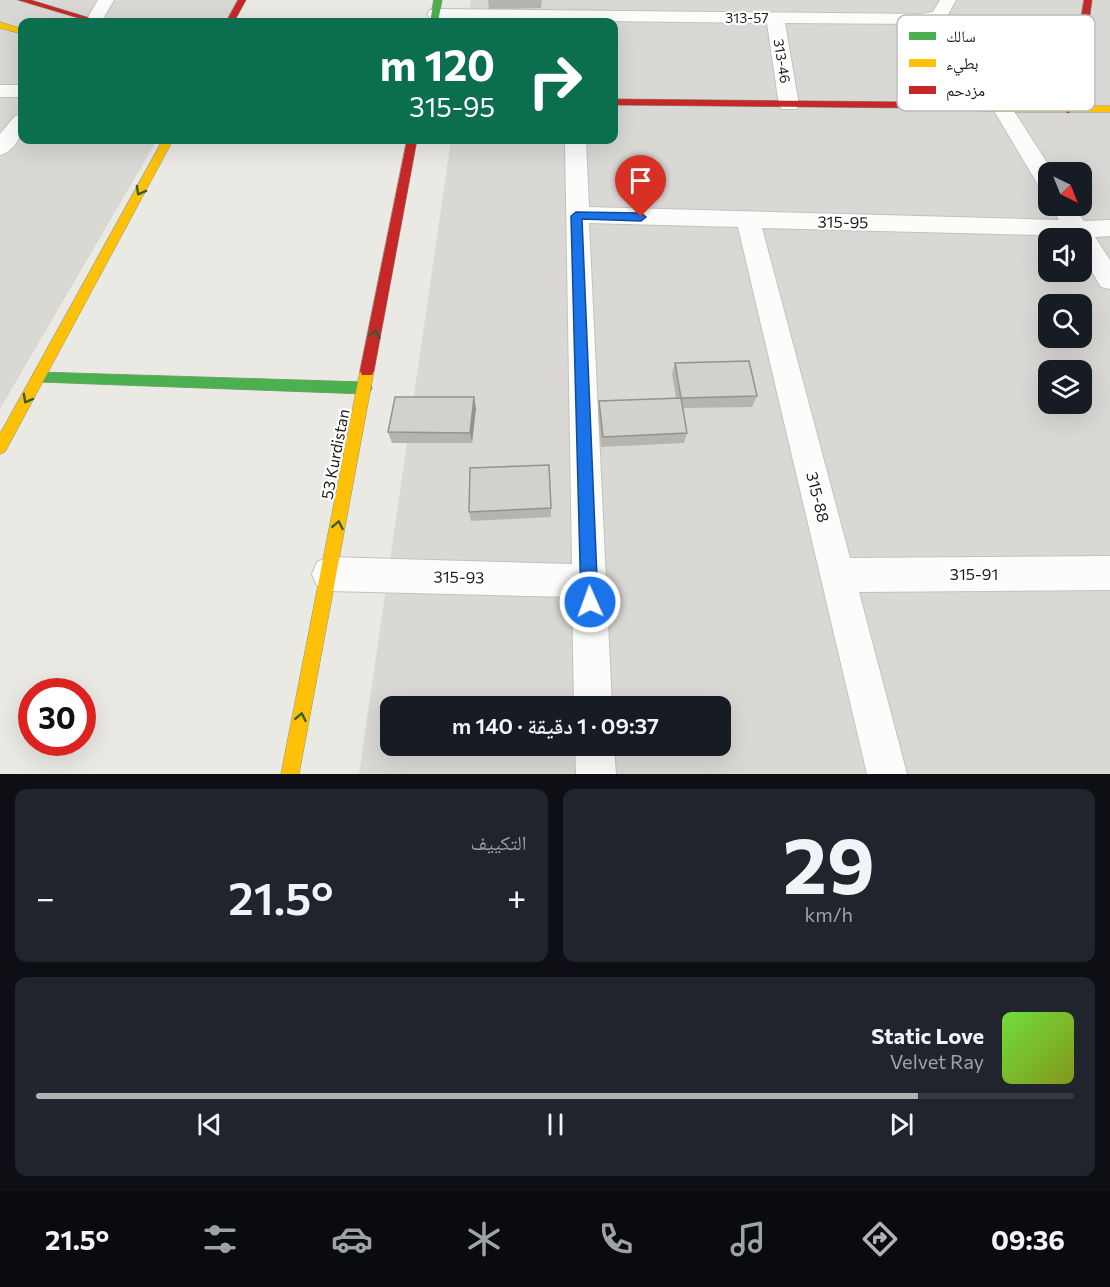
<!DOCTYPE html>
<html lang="ar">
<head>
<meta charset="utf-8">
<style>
  :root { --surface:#171b24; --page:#20242c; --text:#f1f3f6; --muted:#9ea1a6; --line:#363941; --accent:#b1b2b3 }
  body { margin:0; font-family:Commissioner,"Noto Naskh Arabic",sans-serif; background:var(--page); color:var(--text); direction:rtl; height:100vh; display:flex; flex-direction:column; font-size:22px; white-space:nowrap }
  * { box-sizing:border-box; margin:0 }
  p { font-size:20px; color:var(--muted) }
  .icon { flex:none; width:33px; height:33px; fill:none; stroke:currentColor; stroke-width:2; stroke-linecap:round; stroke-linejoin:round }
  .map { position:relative; height:774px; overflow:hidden; direction:ltr }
  .side { display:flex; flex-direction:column; gap:15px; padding:15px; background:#0d0f14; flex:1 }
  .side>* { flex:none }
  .top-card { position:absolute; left:18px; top:18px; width:600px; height:126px; border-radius:12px; box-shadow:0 6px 24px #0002; direction:rtl; background:#0b6e4f; color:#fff; overflow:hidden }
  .needle { width:39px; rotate:137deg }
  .buttons { position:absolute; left:1038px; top:162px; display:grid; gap:12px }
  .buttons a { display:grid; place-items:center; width:54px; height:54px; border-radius:12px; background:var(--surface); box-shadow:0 6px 24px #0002; font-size:30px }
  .speed { position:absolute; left:18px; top:678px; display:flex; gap:12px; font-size:30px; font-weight:700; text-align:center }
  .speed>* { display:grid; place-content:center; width:78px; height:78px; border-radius:50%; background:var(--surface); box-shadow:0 6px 24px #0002; line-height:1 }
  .speed .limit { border:9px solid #d22; background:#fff; color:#111 }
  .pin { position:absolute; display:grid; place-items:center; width:51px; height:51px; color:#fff; margin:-62px -26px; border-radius:50% 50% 50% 0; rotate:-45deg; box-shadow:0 0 6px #0007 }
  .pin .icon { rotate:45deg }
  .me { position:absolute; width:66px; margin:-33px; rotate:358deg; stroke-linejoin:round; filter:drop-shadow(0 0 4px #0008) }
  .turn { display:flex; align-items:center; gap:21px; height:126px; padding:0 24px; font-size:27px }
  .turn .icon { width:78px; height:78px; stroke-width:2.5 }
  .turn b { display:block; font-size:42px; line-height:51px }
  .big { font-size:45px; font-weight:600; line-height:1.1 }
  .side .card { flex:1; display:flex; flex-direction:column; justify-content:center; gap:9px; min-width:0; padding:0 21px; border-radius:12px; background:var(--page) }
  .side .dial { align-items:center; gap:0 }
  .dial b { font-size:78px; line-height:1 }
  .song { display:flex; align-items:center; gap:18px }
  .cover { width:72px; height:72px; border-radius:9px; background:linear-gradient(135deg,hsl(100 70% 55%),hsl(70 70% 35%)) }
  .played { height:6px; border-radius:3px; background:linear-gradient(90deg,var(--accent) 85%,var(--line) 85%) }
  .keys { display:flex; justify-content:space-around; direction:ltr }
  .heat { display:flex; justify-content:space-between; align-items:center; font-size:33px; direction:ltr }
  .side .tiles { flex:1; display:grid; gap:15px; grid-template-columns:1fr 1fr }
  .card:last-child { grid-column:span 2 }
  .trip { position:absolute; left:380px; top:696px; width:351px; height:60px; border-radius:12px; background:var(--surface); box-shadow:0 6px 24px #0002; font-weight:600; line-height:60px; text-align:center; direction:rtl }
  .dock { display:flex; height:96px; justify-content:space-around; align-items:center; background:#090b0e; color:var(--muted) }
  .dock .icon { width:42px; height:42px }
  .dock .selected { color:var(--accent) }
  .dock b { font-size:27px; color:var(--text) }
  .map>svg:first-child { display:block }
</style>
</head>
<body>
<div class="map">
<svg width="1110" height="774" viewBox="0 0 1110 774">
  <rect width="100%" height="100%" fill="#eae9e4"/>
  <!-- residential -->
  <g fill="#d9d8d5" fill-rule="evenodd">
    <polygon points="0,0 239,0 226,22 22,22 22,140 157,140 0,409"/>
    <path d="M 471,0 L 1110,0 L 1110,774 L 359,774 L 451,140 L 614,140 L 614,22 L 468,22 ZM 1048,172 L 1082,172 L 1082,206 L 1048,206 ZM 1048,238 L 1082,238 L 1082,272 L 1048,272 ZM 1048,304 L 1082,304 L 1082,338 L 1048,338 ZM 1048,370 L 1082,370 L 1082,404 L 1048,404 ZM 390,706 L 720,706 L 720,746 L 390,746 Z"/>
  </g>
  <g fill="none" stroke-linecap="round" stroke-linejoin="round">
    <!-- street casing -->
    <g stroke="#c2c2c0" stroke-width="2">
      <g id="street">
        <polygon points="98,0 114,0 101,22 85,22"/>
        <polygon points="940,0 956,0 945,20 921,24 785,23 799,105 796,109 782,109 779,105 767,23 436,19 430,18 427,14 430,10 436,9 921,14 933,12"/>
        <rect x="0" y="85" width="22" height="12"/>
        <polygon points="1003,103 1010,105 1053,172 1048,172 1048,190 1040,188 993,109 996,105"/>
        <path d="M 22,114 C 24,130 18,150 0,155 L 0,134 L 15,116 Z"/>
        <polygon points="565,140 586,140 589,207 1059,220 1051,206 1073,206 1084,221 1110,220 1110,236 1095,237 1110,260 1110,289 1101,287 1082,255 1082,238 1040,235 762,228 850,558 1110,556 1110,590 859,592 907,774 867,774 738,227 589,223 612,706 574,706 572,597 329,591 317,586 312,574 317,562 329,557 572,564"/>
        <polygon points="575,746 614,746 616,774 576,774"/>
      </g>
    </g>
    <!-- fast casing -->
    <g stroke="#90947c" stroke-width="1">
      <g id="fast">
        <polygon points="434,0 442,0 438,22 430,22"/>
        <polygon points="39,372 365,382 370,384 372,388 370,392 365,394 39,382 34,381 32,377 34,373"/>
      </g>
    </g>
    <!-- slow casing -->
    <g stroke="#90947c" stroke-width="1">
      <g id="slow">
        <polygon points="0,22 22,29 22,34 0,28"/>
        <polygon points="913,102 1003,106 1110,106 1110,112 1003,112 910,107 910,103"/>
        <polygon points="163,140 173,140 5,452 0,454 0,434"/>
        <polygon points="367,366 372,367 374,371 299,774 281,774 360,371 362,367"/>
      </g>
    </g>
    <!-- jam casing -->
    <g stroke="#90947c" stroke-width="1">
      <g id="jam">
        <polygon points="18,0 31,0 103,22 92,22"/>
        <polygon points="238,0 246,0 234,22 226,22"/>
        <polygon points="1084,0 1092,0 1082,73 1073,110 1068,113 1063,110 1072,73"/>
        <polygon points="614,99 913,102 918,105 913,108 614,105"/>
        <polygon points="407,140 417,140 374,371 372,375 362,375 360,371"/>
      </g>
    </g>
    <!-- street -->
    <use href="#street" fill="#fcfcfb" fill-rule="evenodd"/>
    <!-- fast -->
    <use href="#fast" fill="#4caf50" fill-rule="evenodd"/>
    <!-- slow -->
    <use href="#slow" fill="#ffc107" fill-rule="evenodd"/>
    <!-- jam -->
    <use href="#jam" fill="#c62828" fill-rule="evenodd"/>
  </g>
  <!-- wall -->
  <g fill="#b5b4af">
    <polygon points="488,0 542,0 541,8 489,9"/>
    <polygon points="675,363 757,396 752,407 683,408 687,433 684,443 601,447 598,412 599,401 676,398 672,374"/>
    <polygon points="476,408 472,443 392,443 388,432"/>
    <polygon points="551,508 551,517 471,521 469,512"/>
  </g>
  <!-- shaded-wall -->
  <polygon fill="#94928f" points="474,397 476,408 472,443 470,433"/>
  <!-- building -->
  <g fill="#d3d1cc" stroke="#94928f" stroke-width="1.5">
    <polygon points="749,361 757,396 681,398 675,363"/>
    <polygon points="395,397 474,397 470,433 388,432"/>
    <polygon points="681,398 687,433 603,437 599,401"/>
    <polygon points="549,465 551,508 469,512 470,468"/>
  </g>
  <!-- one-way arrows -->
  <defs><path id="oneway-chevron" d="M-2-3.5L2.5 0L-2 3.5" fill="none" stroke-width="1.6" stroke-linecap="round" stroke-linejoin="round" transform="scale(1.5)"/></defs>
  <g stroke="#315e33">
    <use href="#oneway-chevron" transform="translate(140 191) rotate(119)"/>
    <use href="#oneway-chevron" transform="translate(375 334) rotate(-79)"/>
    <use href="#oneway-chevron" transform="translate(27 399) rotate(119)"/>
    <use href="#oneway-chevron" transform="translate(338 525) rotate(-79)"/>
    <use href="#oneway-chevron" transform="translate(301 717) rotate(-79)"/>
  </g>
  <!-- route -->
  <polygon fill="#1a73e8" stroke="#114b97" stroke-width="1.5" points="576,212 641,213 646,217 641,221 582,219 598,602 596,607 590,610 584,607 581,602 571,216"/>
  <g text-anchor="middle" stroke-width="4.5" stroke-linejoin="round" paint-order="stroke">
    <!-- far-street labels -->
    <g font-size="14" fill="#1b1b1b" stroke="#fff">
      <text x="747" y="23">313-57</text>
      <text transform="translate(782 61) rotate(81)" y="5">313-46</text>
    </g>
    <!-- street labels -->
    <g font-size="16" fill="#1b1b1b" stroke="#fff">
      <text transform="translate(843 222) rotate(1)" y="6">315-95</text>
      <text transform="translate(335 454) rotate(-79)" y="6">53 Kurdistan</text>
      <text transform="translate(818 497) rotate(76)" y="6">315-88</text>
      <text x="974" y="580">315-91</text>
      <text transform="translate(459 577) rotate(1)" y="6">315-93</text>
    </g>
  </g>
  <!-- legend -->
  <rect x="897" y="15" width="198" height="96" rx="9" fill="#fff" stroke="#bbb" stroke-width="1.5"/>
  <rect x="909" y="32" width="27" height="8" fill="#4caf50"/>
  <rect x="909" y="59" width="27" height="8" fill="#ffc107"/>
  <rect x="909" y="86" width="27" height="8" fill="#c62828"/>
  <g font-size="16" fill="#1b1b1b">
    <text x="946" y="42">سالك</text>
    <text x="946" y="69">بطيء</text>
    <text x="946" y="96">مزدحم</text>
  </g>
</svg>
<div class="buttons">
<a><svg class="needle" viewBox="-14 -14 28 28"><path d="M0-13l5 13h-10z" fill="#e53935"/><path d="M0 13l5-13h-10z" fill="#9ea1a6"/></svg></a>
<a><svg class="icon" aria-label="sound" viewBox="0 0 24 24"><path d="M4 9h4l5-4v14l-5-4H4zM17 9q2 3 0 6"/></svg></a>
<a><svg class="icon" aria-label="search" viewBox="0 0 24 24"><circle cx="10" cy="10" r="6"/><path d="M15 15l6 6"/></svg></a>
<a><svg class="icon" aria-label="layers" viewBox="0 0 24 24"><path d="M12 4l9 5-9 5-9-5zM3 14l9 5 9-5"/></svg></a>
</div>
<div class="speed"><div class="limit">30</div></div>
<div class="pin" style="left:641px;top:217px;background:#d93025"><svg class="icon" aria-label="arrive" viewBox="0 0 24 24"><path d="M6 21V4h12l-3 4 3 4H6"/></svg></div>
<svg class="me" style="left:590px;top:602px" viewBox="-20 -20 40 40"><circle r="17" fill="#1a73e8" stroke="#fff" stroke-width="3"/><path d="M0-11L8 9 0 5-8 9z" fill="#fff"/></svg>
<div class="trip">09:37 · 1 دقيقة · 140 m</div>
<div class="top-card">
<div class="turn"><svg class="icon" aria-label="right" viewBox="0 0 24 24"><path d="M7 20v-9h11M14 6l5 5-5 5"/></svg><div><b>120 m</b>315-95</div></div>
</div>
</div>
<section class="side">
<div class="tiles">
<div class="card dial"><b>29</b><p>km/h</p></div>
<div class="card"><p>التكييف</p>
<div class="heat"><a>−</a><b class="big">21.5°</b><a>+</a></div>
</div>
<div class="card">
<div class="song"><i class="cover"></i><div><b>Static Love</b><p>Velvet Ray</p></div></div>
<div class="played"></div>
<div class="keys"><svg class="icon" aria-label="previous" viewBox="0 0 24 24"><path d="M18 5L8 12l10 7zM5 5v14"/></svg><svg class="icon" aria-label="pause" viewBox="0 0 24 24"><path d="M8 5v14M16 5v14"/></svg><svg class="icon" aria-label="next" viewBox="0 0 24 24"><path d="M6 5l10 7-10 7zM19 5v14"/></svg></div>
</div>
</div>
</section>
<nav class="dock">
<b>09:36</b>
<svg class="icon selected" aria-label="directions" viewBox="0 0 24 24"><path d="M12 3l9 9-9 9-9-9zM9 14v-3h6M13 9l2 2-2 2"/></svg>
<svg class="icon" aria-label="music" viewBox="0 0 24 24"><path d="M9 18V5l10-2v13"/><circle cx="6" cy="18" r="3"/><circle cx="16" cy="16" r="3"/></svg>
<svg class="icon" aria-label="phone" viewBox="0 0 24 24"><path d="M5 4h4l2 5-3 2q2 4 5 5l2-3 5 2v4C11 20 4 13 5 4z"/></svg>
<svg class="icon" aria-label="climate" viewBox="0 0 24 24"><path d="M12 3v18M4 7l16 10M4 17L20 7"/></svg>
<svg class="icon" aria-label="car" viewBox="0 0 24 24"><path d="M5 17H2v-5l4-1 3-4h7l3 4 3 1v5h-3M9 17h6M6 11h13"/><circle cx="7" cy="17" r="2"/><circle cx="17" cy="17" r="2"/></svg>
<svg class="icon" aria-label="filters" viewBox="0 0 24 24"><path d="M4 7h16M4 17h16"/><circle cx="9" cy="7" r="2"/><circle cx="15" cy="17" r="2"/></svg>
<b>21.5°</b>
</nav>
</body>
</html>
